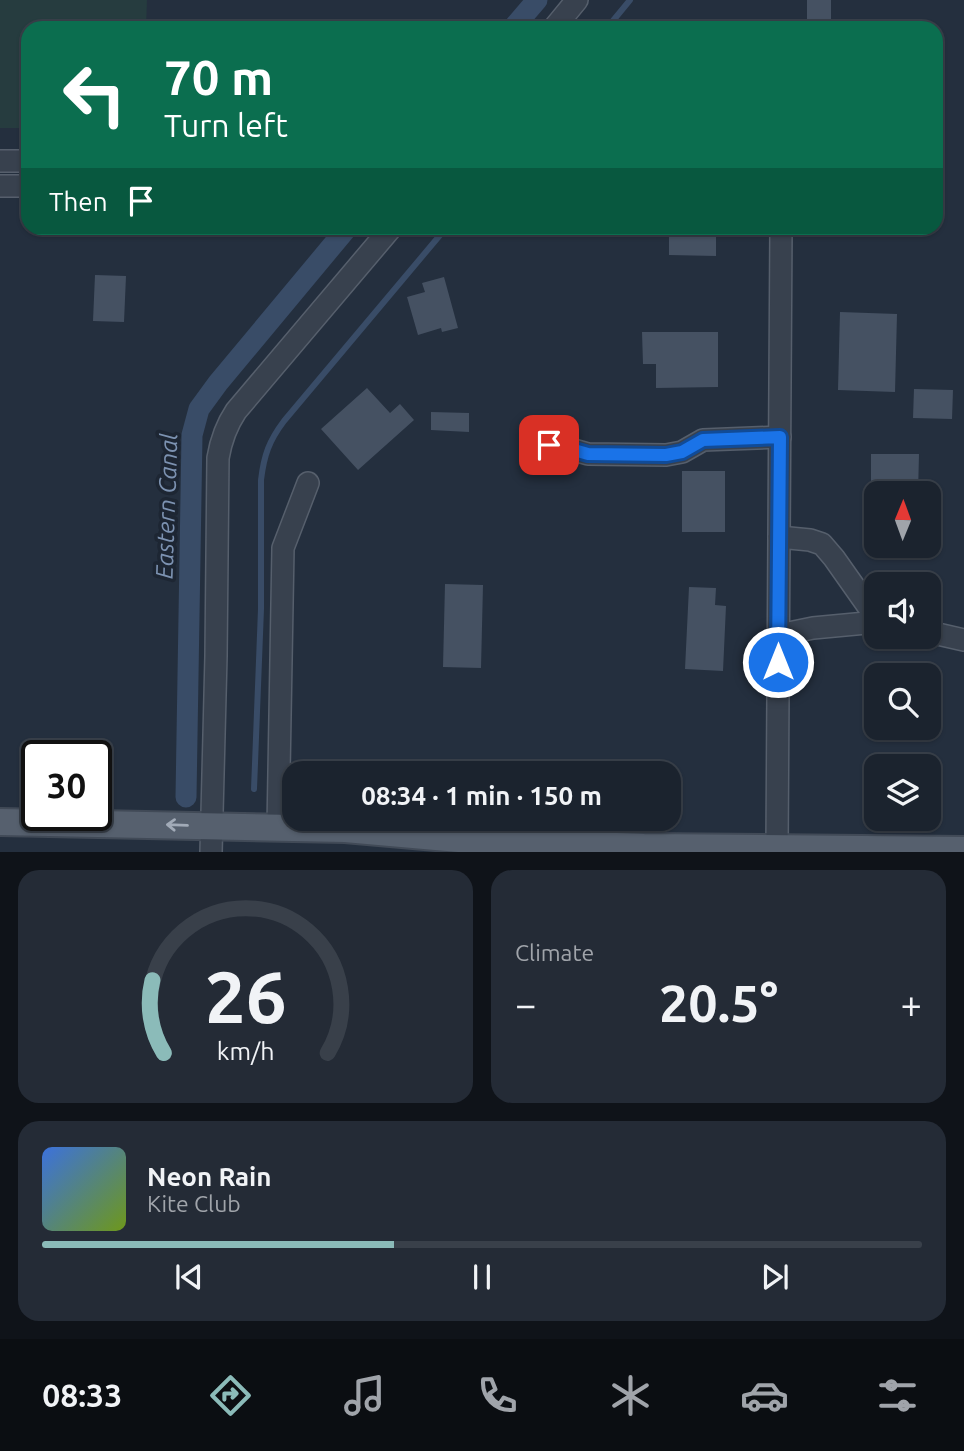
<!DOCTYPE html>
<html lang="en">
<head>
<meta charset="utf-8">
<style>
  :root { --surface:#1b232e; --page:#242b36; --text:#f1f3f6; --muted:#a0a4aa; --line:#39404a; --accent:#8bbbb9 }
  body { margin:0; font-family:Ubuntu,sans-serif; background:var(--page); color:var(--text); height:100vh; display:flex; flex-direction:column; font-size:26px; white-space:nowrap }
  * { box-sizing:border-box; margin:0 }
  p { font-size:23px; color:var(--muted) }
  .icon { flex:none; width:38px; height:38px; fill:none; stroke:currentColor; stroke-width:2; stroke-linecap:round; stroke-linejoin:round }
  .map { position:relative; height:852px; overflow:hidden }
  .panel { display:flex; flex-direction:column; gap:18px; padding:18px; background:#0f1319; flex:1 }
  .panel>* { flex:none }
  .hud { position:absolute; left:21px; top:21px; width:922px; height:214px; border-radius:21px; box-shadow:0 2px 5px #0004,0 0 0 2px var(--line); background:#0b6e4f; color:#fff; overflow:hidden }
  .needle { width:46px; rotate:1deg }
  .fabs { position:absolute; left:864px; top:481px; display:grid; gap:14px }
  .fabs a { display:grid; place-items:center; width:77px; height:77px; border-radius:14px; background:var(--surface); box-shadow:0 2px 5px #0004,0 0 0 2px var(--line); font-size:35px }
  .speed { position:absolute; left:21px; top:740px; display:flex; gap:14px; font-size:35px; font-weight:700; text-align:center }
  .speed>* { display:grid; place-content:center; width:91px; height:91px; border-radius:50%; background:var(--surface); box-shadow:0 2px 5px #0004,0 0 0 2px var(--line); line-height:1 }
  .speed .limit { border:4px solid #111; border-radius:10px; background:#fff; color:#111 }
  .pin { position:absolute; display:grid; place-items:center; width:60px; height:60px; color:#fff; margin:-30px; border-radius:14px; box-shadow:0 4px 10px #0006 }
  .me { position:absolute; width:77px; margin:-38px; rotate:0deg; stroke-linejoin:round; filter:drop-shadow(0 0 5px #0008) }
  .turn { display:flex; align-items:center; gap:24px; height:147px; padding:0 28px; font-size:32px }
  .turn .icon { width:91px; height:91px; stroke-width:2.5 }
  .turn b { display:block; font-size:49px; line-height:60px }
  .then { display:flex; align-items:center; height:66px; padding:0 28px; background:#0003; gap:14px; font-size:26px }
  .big { font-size:52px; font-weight:700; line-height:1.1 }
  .panel .card { flex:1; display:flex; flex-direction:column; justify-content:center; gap:10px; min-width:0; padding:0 24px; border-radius:21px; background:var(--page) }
  .panel .dial { align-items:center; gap:0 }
  .dial svg { height:182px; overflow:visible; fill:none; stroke:var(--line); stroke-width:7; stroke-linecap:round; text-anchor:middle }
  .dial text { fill:var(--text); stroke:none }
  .song { display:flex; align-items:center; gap:21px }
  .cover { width:84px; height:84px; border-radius:10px; background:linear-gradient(135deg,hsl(220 70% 55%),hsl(80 70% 35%)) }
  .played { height:7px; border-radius:4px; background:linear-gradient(90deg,var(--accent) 40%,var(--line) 40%) }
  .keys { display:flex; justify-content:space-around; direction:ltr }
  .heat { display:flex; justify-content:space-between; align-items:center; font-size:38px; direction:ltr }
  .panel .tiles { flex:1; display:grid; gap:18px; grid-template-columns:1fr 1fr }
  .card:last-child { grid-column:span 2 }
  .trip { position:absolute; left:282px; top:761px; width:399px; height:70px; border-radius:21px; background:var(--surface); box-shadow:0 2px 5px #0004,0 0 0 2px var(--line); font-weight:700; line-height:70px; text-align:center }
  .tab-bar { display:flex; height:112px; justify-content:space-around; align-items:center; background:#0b0e12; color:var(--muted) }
  .tab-bar .icon { width:49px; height:49px }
  .tab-bar .active { color:var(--accent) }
  .tab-bar b { font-size:32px; color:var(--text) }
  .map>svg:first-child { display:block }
</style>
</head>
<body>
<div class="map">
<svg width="964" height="853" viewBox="0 0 964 853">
  <rect width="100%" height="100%" fill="#242f3e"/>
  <!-- green -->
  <polygon fill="#263c3f" points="0,0 147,0 146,28 28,28 28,128 0,128"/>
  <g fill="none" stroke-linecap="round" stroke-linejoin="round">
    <!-- stream -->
    <g stroke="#394c67" stroke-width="6">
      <polyline points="607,28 630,0"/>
      <path d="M 254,789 L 261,609 L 261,480 C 264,455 269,441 284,421 L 446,228"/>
    </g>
    <!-- canal -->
    <g stroke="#394c67" stroke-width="21">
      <polyline points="513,28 537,0"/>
      <polyline points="186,797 192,435 199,409 218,383 347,228"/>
    </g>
  </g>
  <!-- building -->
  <g fill="#455162">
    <rect x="807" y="0" width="24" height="28"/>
    <polygon points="669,228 716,228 716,256 669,255"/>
    <polygon points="95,275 126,276 124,322 93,321"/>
    <polygon points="444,277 458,328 442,332 441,328 418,335 407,297 425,292 422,283"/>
    <polygon points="840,312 897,314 895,392 838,390"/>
    <polygon points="642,332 718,332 718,387 656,388 656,364 643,364"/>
    <polygon points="367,388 390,413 400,404 414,420 358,470 321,429"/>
    <polygon points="914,389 953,390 952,419 913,418"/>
    <polygon points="431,412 469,413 469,432 431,430"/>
    <polygon points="871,454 919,454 918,494 873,494 873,483 871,483"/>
    <rect x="682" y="471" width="43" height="61"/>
    <polygon points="445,584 483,585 481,668 443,667"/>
    <polygon points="689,587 716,588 715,605 726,606 723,671 685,669"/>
  </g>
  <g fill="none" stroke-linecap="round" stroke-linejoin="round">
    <!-- minor casing -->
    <g stroke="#565f6c" stroke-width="24">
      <g id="minor">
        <polyline points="554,28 577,0"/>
        <polyline points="0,161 28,161"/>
        <polyline points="0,186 28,186"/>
        <polyline points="531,455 536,448 549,445 560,446 588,454 666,455 682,452 703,440 780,437"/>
        <polyline points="779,537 810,540 822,544 834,558 877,619"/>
        <polyline points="929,632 964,640"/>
        <polyline points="779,635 813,628 877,622"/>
        <polyline points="278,828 283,548 308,483"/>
        <polyline points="777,848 781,228"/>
        <path d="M 211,853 L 216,656 L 218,458 C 221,440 226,426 236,411 L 391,228"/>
      </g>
    </g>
    <!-- major casing -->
    <g stroke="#414a57" stroke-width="30">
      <polyline id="major" points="0,822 345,829 481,841 644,847 964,850"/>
    </g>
    <!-- minor -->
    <use href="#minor" stroke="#38414e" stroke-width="21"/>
    <!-- major -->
    <use href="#major" stroke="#56606e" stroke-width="26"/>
  </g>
  <!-- one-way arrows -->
  <defs><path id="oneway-shaft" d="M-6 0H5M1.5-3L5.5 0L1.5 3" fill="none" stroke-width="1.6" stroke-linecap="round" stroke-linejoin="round" transform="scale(1.75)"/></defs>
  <use stroke="#a1aab7" href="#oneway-shaft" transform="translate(177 825) rotate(-178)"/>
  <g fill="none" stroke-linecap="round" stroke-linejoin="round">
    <!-- route casing -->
    <g stroke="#114b97" stroke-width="18">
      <polyline id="route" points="549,445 560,446 588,454 666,455 682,452 703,440 780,437 778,662"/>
    </g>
    <!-- route -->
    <use href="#route" stroke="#1a73e8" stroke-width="12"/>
  </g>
  <g text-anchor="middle" stroke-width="7" stroke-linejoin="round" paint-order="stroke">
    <!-- water labels -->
    <g font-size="24" font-style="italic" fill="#7c92b1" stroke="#1d2633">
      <text transform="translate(167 506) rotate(-88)" y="8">Eastern Canal</text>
    </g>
  </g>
</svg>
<div class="fabs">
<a><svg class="needle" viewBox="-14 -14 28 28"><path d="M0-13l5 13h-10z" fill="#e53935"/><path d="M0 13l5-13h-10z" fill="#a0a4aa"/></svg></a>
<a><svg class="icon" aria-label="sound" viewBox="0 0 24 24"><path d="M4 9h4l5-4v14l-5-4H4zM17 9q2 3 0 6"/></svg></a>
<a><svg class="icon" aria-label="search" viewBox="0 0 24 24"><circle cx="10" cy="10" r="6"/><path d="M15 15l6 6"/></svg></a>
<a><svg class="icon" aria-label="layers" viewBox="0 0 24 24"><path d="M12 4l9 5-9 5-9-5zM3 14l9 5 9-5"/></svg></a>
</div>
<div class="speed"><div class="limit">30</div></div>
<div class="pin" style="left:549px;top:445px;background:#d93025"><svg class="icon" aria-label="arrive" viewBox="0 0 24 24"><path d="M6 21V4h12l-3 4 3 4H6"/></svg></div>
<svg class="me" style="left:778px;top:662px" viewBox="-20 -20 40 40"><circle r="17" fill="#1a73e8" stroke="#fff" stroke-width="3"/><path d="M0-11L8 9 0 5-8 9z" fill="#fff"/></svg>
<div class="trip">08:34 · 1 min · 150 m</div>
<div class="hud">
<div class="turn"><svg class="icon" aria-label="left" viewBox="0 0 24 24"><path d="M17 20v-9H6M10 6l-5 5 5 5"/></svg><div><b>70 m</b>Turn left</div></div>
<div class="then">Then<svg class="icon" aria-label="arrive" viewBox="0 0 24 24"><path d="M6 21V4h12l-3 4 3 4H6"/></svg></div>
</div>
</div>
<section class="panel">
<div class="tiles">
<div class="card dial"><svg viewBox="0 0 100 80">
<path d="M14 69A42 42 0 1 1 86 69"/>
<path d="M14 69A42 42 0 0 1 9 37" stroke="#8bbbb9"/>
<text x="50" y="56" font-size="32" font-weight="700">26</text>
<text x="50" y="72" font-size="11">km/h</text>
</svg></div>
<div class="card"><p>Climate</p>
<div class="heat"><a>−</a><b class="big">20.5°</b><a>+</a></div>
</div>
<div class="card">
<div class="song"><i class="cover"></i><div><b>Neon Rain</b><p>Kite Club</p></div></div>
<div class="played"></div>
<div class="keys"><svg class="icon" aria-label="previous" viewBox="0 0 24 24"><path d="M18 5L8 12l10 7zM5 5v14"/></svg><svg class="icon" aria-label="pause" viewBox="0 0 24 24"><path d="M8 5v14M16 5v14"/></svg><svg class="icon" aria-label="next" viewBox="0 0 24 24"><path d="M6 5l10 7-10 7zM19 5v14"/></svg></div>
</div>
</div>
</section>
<nav class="tab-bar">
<b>08:33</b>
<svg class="icon active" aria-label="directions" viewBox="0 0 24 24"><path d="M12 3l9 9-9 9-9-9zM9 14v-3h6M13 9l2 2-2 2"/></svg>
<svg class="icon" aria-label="music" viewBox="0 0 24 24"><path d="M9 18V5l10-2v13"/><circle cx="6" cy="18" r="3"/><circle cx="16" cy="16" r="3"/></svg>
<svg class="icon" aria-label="phone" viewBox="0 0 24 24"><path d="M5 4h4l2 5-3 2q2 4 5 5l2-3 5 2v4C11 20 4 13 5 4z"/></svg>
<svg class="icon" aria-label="climate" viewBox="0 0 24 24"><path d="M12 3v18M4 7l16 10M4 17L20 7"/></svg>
<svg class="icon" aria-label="car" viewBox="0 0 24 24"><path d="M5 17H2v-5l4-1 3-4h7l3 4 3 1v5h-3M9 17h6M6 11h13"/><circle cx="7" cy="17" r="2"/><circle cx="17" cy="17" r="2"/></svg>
<svg class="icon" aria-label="filters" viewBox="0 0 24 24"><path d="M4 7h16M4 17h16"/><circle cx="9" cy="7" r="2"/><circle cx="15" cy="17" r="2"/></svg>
</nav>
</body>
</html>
